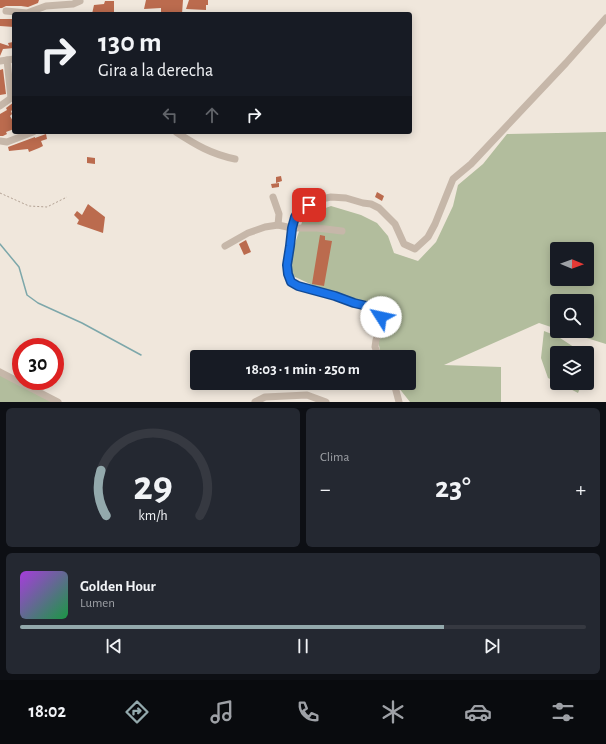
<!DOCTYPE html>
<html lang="es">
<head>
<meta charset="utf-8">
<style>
  :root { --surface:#171b24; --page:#242831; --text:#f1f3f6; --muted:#9ea1a6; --line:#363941; --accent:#93a9ac }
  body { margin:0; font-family:"Alegreya Sans",sans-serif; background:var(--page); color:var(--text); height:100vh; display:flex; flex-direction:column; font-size:15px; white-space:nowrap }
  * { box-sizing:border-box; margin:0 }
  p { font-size:13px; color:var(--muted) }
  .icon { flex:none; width:22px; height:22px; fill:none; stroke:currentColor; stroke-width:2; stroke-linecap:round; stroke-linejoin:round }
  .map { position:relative; height:402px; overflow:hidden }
  .details { display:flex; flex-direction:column; gap:6px; padding:6px; background:#0d0f14; flex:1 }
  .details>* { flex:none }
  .banner { position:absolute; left:12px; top:12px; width:400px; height:122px; border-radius:4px; box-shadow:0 2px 10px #0003; background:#171b24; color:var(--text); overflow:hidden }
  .needle { width:26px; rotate:91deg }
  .buttons { position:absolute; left:550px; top:242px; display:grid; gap:8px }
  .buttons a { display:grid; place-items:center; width:44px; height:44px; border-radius:4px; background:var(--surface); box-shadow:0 2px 10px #0003; font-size:20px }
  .speed { position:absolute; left:12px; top:338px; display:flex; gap:8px; font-size:20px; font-weight:700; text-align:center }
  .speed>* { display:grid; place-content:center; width:52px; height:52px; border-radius:50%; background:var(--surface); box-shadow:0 2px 10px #0003; line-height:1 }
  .speed .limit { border:6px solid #d22; background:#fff; color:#111 }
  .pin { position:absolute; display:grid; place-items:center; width:34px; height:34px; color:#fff; margin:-17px; border-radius:8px; box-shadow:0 2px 6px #0006 }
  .me { position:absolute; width:44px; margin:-22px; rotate:305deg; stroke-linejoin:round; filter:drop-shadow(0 0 3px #0008) }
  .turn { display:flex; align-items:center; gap:14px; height:84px; padding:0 20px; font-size:18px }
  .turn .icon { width:52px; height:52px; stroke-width:2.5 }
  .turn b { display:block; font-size:28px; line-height:34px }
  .lanes { display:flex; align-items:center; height:38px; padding:0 20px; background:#0003; justify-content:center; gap:20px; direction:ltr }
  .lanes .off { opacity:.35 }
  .big { font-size:30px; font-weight:700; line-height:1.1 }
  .details .tile { flex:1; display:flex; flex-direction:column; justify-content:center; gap:6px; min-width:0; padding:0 14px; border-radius:6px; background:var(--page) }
  .details .dial { align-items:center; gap:0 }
  .dial svg { height:104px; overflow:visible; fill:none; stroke:var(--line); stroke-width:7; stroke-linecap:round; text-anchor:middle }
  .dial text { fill:var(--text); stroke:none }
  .song { display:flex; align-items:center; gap:12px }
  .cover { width:48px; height:48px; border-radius:6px; background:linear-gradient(135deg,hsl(280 70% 55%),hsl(140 70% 35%)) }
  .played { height:4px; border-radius:2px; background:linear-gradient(90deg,var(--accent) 75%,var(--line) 75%) }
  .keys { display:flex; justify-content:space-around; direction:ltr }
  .heat { display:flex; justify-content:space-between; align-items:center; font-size:22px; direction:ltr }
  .details .tiles { flex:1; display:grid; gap:6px; grid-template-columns:1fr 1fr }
  .tile:last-child { grid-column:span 2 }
  .trip { position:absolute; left:190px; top:350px; width:226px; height:40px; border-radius:4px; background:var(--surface); box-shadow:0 2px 10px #0003; font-weight:700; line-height:40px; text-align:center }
  .menu { display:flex; height:64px; justify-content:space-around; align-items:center; background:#090b0e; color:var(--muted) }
  .menu .icon { width:28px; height:28px }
  .menu .selected { color:var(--accent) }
  .menu b { font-size:18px; color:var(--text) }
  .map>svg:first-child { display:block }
</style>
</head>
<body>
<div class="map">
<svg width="606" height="402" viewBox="0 0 606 402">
  <rect width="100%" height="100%" fill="#f0e7dc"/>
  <!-- green -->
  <g fill="#b2bd9d" fill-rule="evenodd">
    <path d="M 606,132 L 606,344 L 564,331 L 587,331 L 587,301 L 557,301 L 557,329 L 539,323 L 444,365 L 501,367 L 501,402 L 410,402 L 395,383 L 409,383 L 409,357 L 381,356 L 378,340 L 383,317 L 370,305 L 321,289 L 293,276 L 289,262 L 304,216 L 331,206 L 361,215 L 377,223 L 388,236 L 394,253 L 418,261 L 436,242 L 453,206 L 458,185 L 483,164 L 507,134 ZM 557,249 L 587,249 L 587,279 L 557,279 Z"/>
    <polygon points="544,331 557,336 583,353 557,353 557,382 548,378 541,358"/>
    <polygon points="0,375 52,402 0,402"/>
    <polygon points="559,383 582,383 578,393"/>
  </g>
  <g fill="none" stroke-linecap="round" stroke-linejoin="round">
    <!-- stream -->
    <polyline stroke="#7da7aa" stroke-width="1.5" points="0,244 19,267 27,295 38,303 82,323 141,355"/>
  </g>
  <!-- building -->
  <g fill="#bb6b4e">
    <polygon points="0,0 39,0 38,3 28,7 21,6 6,6 2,8 0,8"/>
    <polygon points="146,0 183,0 182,14 161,12 161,8 144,9"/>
    <polygon points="189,0 208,0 208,5 206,5 206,10 186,9"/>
    <polygon points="105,1 114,1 114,13 92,14 94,5 104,4"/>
    <polygon points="0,19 14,19 14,27 0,26"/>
    <polygon points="13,42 14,48 3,49 0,56 0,43 9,46 8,43"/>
    <polygon points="3,69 6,94 0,95 0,70"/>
    <polygon points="14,102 14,109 11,111 12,114 10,116 14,123 14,129 6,132 7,134 3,136 0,136 0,114 7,110 6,108"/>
    <polygon points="46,134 47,139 41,141 43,146 39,148 29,152 28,149 9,151 8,147 35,137 35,138"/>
    <polygon points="87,157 95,158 95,164 87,163"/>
    <polygon points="281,176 282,181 276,183 276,177"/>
    <polygon points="279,183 279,187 272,188 271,184"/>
    <polygon points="377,192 384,196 382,201 375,197"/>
    <polygon points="88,204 105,217 103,233 77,224 79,220 74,215 77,211 82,215"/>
    <polygon points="320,235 325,236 325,240 332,241 324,286 312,284"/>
    <polygon points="246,240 251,252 244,255 239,244"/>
  </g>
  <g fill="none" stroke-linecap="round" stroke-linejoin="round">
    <!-- path -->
    <polyline stroke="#b2a193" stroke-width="1" stroke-dasharray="2 2" stroke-linecap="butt" points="0,193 29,206 47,207 67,197"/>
    <!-- minor -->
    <g stroke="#c6b7a9" stroke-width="7">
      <polyline points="6,11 27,13 46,6 73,4 80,1"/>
      <polyline points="7,60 11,98"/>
      <polyline points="0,61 14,59"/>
      <polyline points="0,106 14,96"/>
      <path d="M 176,132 C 196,145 211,154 235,159"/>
      <polyline points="0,141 7,142 33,132"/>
      <polyline points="273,197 279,214 278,225"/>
      <polyline points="225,246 248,233 265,227 278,225 292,228 317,228 342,231"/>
      <polyline points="379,357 375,347 376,340 382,325 381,317 378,311 371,307 354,303 335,295 298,286 291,282 287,274 287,265 295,217 298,212 316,200 331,197 346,198 363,203 371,204 379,208 395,224 404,244 415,249 428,237 435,224 453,179 471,164 566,63 606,18"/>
      <polyline points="0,372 58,402"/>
      <polyline points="394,383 399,402"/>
      <polyline points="255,402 265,397 307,395 326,402"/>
    </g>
  </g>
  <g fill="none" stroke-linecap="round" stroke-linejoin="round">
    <!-- route casing -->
    <g stroke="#114b97" stroke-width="10">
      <polyline id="route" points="309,205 298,212 295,217 292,228 290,246 287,265 288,274 291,282 298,286 335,296 354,303 371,307 378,312 381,317"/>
    </g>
    <!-- route -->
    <use href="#route" stroke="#1a73e8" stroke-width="7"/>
  </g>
</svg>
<div class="buttons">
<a><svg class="needle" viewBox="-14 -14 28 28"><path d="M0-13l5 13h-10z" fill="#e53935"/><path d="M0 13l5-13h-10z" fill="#9ea1a6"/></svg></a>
<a><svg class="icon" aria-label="search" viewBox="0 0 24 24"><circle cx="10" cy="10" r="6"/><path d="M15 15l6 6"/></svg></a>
<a><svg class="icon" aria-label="layers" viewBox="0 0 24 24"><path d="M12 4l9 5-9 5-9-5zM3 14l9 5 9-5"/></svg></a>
</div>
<div class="speed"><div class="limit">30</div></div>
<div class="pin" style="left:309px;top:205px;background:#d93025"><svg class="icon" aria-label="arrive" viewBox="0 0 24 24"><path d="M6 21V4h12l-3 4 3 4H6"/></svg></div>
<svg class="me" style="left:381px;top:317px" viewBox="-20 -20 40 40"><circle r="19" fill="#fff"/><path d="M0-13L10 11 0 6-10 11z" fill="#1a73e8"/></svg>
<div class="trip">18:03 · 1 min · 250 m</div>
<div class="banner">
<div class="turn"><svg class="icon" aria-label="right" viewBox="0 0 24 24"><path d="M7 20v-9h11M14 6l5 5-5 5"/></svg><div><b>130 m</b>Gira a la derecha</div></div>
<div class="lanes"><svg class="icon off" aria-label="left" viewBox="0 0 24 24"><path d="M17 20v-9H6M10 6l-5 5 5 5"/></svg><svg class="icon off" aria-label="ahead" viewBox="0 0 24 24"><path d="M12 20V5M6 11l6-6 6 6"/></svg><svg class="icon" aria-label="right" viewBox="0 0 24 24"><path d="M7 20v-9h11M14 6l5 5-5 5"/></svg></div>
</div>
</div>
<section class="details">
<div class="tiles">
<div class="tile dial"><svg viewBox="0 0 100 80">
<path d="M14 69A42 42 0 1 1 86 69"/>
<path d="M14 69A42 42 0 0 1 10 34" stroke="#93a9ac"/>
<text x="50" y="56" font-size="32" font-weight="700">29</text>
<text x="50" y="72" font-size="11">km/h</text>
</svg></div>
<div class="tile"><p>Clima</p>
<div class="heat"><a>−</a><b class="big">23°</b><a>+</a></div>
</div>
<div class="tile">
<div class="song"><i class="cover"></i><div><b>Golden Hour</b><p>Lumen</p></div></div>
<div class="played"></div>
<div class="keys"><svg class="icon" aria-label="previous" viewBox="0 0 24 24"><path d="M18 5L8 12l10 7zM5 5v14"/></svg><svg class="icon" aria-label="pause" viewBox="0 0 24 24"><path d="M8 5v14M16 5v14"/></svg><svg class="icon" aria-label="next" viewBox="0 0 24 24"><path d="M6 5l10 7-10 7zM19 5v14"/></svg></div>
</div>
</div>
</section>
<nav class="menu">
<b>18:02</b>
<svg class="icon selected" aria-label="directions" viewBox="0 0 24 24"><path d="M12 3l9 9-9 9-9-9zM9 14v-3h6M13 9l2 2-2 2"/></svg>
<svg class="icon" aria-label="music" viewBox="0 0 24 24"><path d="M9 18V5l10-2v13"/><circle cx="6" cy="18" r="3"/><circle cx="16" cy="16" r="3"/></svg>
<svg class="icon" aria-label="phone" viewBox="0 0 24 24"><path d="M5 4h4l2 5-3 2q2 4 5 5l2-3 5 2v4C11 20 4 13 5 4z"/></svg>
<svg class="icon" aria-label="climate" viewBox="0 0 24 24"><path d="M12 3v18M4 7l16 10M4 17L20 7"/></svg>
<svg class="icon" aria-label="car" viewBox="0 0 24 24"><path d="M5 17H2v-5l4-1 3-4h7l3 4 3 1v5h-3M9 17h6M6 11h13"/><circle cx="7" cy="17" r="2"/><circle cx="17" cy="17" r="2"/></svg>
<svg class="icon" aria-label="filters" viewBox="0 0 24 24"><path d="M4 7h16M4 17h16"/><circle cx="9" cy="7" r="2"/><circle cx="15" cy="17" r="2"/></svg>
</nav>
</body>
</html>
